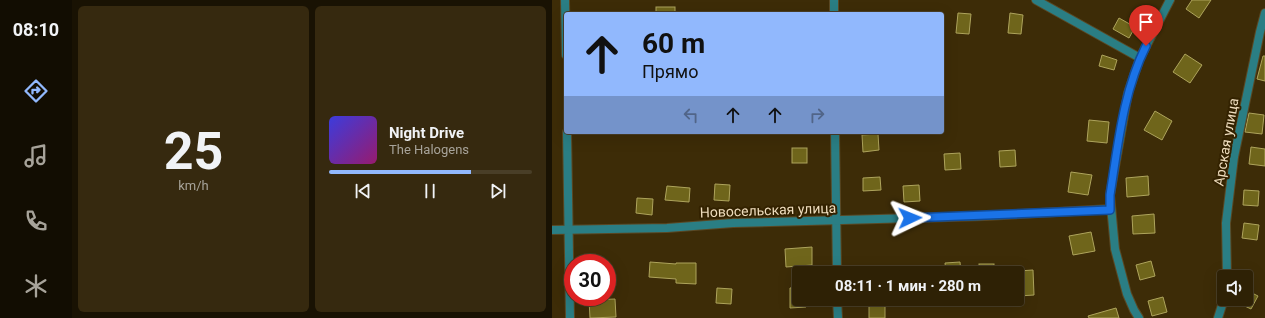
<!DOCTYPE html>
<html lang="ru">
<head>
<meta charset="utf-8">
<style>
  :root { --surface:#2e2105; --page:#36290f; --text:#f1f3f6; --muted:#a7a39a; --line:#493e27; --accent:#91b8fd }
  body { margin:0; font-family:Roboto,sans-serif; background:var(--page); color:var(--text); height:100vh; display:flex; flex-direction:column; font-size:15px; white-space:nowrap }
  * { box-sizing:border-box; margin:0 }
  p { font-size:13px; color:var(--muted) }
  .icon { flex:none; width:22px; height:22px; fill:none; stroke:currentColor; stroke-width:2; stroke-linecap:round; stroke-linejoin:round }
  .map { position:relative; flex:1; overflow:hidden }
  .side { display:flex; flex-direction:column; gap:6px; padding:6px; background:#191203; width:480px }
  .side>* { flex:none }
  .banner { position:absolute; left:12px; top:12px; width:380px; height:122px; border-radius:4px; box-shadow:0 4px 16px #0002,0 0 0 1px var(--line); background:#91b8fd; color:#111; overflow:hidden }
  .controls { position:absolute; left:665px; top:270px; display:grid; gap:8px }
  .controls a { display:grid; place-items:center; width:36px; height:36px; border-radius:4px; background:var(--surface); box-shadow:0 4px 16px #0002,0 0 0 1px var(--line); font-size:20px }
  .speed { position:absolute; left:12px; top:254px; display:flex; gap:8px; font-size:20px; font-weight:700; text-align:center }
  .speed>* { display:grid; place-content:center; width:52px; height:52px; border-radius:50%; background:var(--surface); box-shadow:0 4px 16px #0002,0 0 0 1px var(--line); line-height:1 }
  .speed .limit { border:6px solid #d22; background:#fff; color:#111 }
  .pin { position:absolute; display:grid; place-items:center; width:34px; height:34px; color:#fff; margin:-41px -17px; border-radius:50% 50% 50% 0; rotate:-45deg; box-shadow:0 0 4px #0007 }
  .pin .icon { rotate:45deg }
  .me { position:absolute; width:44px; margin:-22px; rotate:88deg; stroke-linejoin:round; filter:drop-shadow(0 0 3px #0008) }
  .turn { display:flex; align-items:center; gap:14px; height:84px; padding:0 12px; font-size:18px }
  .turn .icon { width:52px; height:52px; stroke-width:2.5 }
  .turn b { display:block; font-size:28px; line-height:34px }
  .lanes { display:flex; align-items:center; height:38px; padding:0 12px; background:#0003; justify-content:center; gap:20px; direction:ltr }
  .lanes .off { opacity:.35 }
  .side .widget { flex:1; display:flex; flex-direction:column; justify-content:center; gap:6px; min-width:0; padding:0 14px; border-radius:6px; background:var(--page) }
  .side .dial { align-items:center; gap:0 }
  .dial b { font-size:52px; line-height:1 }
  .song { display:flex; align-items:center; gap:12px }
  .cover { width:48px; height:48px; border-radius:6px; background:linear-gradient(135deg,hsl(240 70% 55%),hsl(320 70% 35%)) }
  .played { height:4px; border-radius:2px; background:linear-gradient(90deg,var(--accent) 70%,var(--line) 70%) }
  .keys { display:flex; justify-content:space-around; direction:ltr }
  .side .tiles { flex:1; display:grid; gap:6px; grid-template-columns:repeat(2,1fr) }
  .trip { position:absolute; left:240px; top:266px; width:232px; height:40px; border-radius:4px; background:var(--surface); box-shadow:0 4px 16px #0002,0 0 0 1px var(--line); font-weight:700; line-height:40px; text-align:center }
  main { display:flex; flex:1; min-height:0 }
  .tab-bar { display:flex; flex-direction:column; width:72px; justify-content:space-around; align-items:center; background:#120d02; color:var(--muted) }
  .tab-bar .icon { width:28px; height:28px }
  .tab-bar .active { color:var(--accent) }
  .tab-bar b { font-size:18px; color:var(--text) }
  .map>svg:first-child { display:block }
</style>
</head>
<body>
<main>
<nav class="tab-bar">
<b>08:10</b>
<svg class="icon active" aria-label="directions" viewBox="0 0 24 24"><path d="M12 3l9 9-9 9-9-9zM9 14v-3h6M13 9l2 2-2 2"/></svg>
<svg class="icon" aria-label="music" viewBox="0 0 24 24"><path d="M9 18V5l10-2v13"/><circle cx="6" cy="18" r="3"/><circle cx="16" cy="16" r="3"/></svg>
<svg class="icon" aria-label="phone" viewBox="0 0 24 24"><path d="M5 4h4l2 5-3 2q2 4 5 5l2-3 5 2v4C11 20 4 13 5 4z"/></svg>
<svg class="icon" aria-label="climate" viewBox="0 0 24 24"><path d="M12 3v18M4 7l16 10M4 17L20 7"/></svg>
</nav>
<section class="side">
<div class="tiles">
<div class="widget dial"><b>25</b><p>km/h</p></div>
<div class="widget">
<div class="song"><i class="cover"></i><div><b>Night Drive</b><p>The Halogens</p></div></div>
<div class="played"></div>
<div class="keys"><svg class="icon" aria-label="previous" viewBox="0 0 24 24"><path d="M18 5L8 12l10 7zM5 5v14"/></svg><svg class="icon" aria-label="pause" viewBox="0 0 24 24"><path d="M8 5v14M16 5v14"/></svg><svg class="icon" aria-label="next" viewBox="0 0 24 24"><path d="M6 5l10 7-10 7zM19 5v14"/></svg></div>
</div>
</div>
</section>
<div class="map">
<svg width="713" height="318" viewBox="0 0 713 318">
  <rect width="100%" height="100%" fill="#3d2c07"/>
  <!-- building -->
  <g fill="#6f651b" stroke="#aea45c">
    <polygon points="640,0 659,0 647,18 634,9"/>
    <rect x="104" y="7" width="19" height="7"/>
    <polygon points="406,13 419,14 417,34 404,33"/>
    <polygon points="458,13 471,15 469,34 456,33"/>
    <polygon points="567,18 583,27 577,38 561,29"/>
    <polygon points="633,54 650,65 638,83 621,72"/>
    <polygon points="550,55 565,60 562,70 547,66"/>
    <polygon points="711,56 713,56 713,81 705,79"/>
    <polygon points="603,111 620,121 610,140 592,130"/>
    <polygon points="697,113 712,115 710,134 693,132"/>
    <polygon points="537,120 557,122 555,143 535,141"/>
    <polygon points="326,134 327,150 311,152 310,135"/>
    <polygon points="699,147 713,149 713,166 697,164"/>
    <rect x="240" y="148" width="15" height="15"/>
    <polygon points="463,150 464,166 448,167 447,151"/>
    <polygon points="408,153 409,169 393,170 392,154"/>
    <polygon points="519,172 540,175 536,195 516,192"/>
    <polygon points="596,176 597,195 575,197 574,178"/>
    <polygon points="328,177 329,190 311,191 311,178"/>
    <polygon points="163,184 178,185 177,201 162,200"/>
    <polygon points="367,185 368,201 352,202 351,186"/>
    <polygon points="115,186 138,188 137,202 113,200"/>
    <polygon points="692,190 707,191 706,206 691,205"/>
    <polygon points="85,198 101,199 100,215 84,213"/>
    <polygon points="602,214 603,233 581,234 580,216"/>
    <polygon points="692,223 707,225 705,240 690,238"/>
    <polygon points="539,232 543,251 521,255 517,236"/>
    <polygon points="260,247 260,265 234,267 233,249"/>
    <polygon points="599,261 603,276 588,280 584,265"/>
    <polygon points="98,262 124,264 124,263 144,263 144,284 124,283 124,279 97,277"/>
    <polygon points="408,262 409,273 394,273 393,263"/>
    <rect x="427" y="264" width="15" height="9"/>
    <polygon points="481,270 482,295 467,296 466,271"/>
    <polygon points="247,287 247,299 254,299 254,307 238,308 238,288"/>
    <polygon points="165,288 180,289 179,304 164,303"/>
    <polygon points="694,290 706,296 699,309 678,299 694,299"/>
    <polygon points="611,297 615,312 600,316 596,301"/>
    <polygon points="63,299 64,317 38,318 37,300"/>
    <polygon points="333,302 333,318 317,318 317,303"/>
    <polygon points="564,308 567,318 537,318 536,316"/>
  </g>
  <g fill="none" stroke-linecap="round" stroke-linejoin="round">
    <!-- street casing -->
    <g stroke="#5a4824" stroke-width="10">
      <g id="street">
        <polyline points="13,0 14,55"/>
        <polyline points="282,0 282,14"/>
        <polyline points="484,0 588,58"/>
        <polyline points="15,132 18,318"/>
        <polyline points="283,132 285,273"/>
        <polyline points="0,230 115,228 181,223 433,216 559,209"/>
        <polyline points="675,277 674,223 682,157 708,32 713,13"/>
        <polyline points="285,299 286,318"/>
        <polyline points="587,318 582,310 575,294 563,249 558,195 576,93 588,58 618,0"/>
        <polyline points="666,318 672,299"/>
      </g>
    </g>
    <!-- street -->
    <use href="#street" stroke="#2a7e84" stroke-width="8"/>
  </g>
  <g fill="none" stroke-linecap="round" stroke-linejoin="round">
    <!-- route casing -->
    <g stroke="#114b97" stroke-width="10">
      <path id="route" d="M 358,218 L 558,210 L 558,195 C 566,145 571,92 594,46"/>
    </g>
    <!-- route -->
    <use href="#route" stroke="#1a73e8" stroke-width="7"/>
  </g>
  <g text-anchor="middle" stroke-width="4" stroke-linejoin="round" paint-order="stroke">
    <!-- street labels -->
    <g font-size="14" fill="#f0debe" stroke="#320">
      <text transform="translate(674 142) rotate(-80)" y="5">Арская улица</text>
      <text transform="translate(216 210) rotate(-2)" y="5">Новосельская улица</text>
    </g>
  </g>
</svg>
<div class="controls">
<a><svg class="icon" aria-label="sound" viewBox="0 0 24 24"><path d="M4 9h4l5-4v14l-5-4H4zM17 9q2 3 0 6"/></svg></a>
</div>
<div class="speed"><div class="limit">30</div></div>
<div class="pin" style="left:594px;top:46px;background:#d93025"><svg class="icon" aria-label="arrive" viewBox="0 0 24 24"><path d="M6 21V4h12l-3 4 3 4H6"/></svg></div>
<svg class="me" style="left:358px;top:218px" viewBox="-20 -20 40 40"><path d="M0-17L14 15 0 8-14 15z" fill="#1a73e8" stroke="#fff" stroke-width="4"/></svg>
<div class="trip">08:11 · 1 мин · 280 m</div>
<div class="banner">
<div class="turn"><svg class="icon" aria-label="ahead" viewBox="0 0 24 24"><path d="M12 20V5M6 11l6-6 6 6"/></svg><div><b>60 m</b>Прямо</div></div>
<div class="lanes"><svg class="icon off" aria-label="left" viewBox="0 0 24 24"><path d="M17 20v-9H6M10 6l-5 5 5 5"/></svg><svg class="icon" aria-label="ahead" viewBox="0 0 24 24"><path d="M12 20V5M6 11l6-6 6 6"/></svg><svg class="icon" aria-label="ahead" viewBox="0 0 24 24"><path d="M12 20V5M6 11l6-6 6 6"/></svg><svg class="icon off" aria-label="right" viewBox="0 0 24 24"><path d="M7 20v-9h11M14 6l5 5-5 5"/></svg></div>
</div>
</div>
</main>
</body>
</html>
